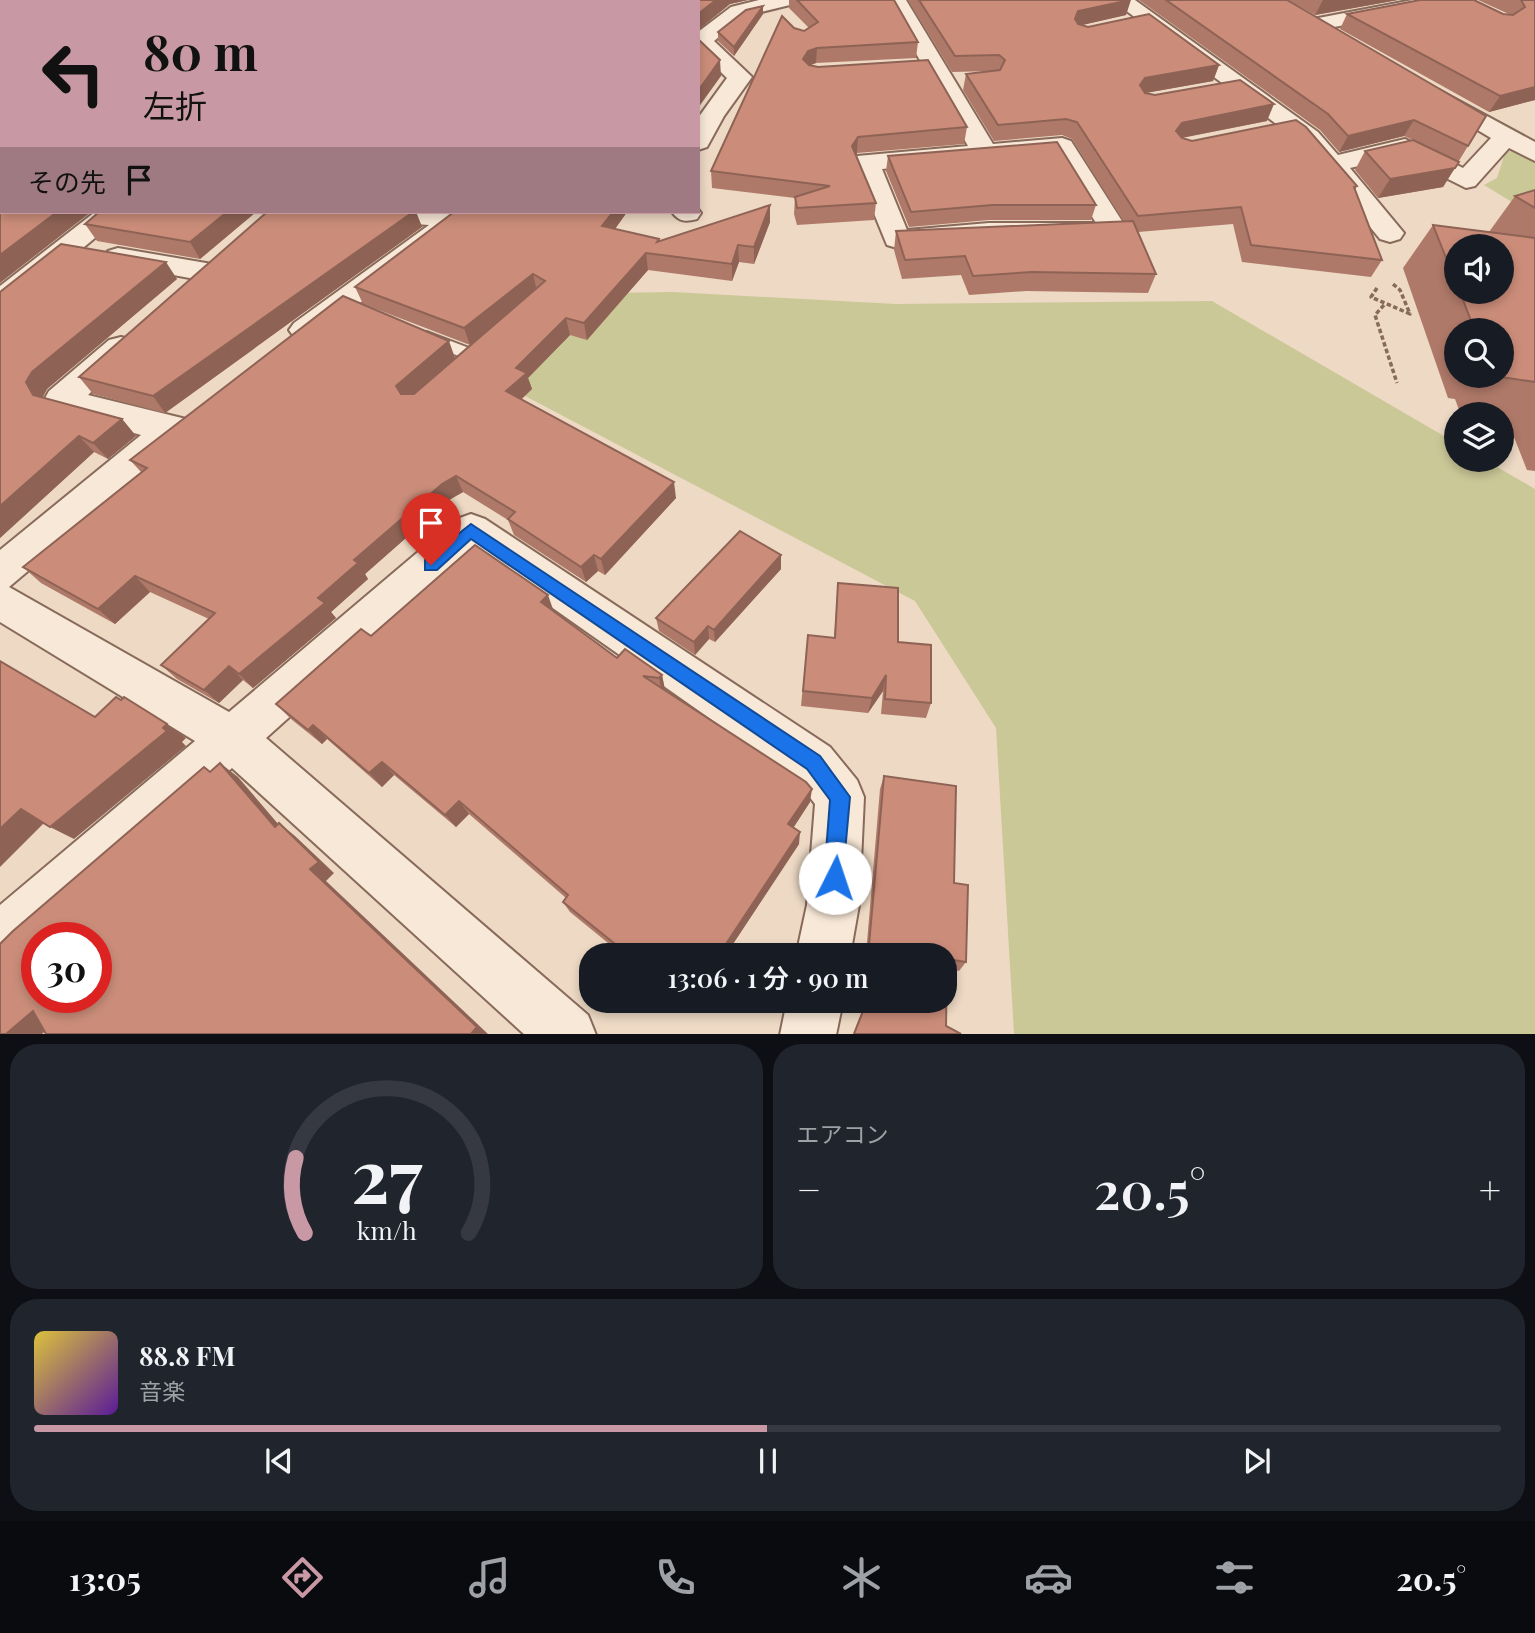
<!DOCTYPE html>
<html lang="ja">
<head>
<meta charset="utf-8">
<style>
  :root { --surface:#171b24; --page:#20242c; --text:#f1f3f6; --muted:#9ea1a6; --line:#363941; --accent:#c899a4 }
  body { margin:0; font-family:"Playfair Display","Noto Sans JP",serif; background:var(--page); color:var(--text); height:100vh; display:flex; flex-direction:column; font-size:26px; white-space:nowrap }
  * { box-sizing:border-box; margin:0 }
  p { font-size:23px; color:var(--muted) }
  .icon { flex:none; width:38px; height:38px; fill:none; stroke:currentColor; stroke-width:2; stroke-linecap:round; stroke-linejoin:round }
  .map { position:relative; height:1034px; overflow:hidden }
  .side { display:flex; flex-direction:column; gap:10px; padding:10px; background:#0d0f14; flex:1 }
  .side>* { flex:none }
  .guide { position:absolute; left:0px; top:0px; width:700px; height:214px; box-shadow:0 4px 10px #0003; background:#c899a4; color:#111; overflow:hidden }
  .tools { position:absolute; left:1444px; top:234px; display:grid; gap:14px }
  .tools a { display:grid; place-items:center; width:70px; height:70px; border-radius:50%; background:var(--surface); box-shadow:0 4px 10px #0003; font-size:35px }
  .speed { position:absolute; left:21px; top:922px; display:flex; gap:14px; font-size:35px; font-weight:700; text-align:center }
  .speed>* { display:grid; place-content:center; width:91px; height:91px; border-radius:50%; background:var(--surface); box-shadow:0 4px 10px #0003; line-height:1 }
  .speed .limit { border:10px solid #d22; background:#fff; color:#111 }
  .pin { position:absolute; display:grid; place-items:center; width:60px; height:60px; color:#fff; margin:-72px -30px; border-radius:50% 50% 50% 0; rotate:-45deg; box-shadow:0 0 7px #0007 }
  .pin .icon { rotate:45deg }
  .me { position:absolute; width:77px; margin:-38px; rotate:4deg; stroke-linejoin:round; filter:drop-shadow(0 0 5px #0008) }
  .turn { display:flex; align-items:center; gap:24px; height:147px; padding:0 28px; font-size:32px }
  .turn .icon { width:91px; height:91px; stroke-width:2.5 }
  .turn b { display:block; font-size:49px; line-height:60px }
  .then { display:flex; align-items:center; height:66px; padding:0 28px; background:#0003; gap:14px; font-size:26px }
  .big { font-size:52px; font-weight:600; line-height:1.1 }
  .side .tile { flex:1; display:flex; flex-direction:column; justify-content:center; gap:10px; min-width:0; padding:0 24px; border-radius:28px; background:var(--page) }
  .side .dial { align-items:center; gap:0 }
  .dial svg { height:182px; overflow:visible; fill:none; stroke:var(--line); stroke-width:7; stroke-linecap:round; text-anchor:middle }
  .dial text { fill:var(--text); stroke:none }
  .song { display:flex; align-items:center; gap:21px }
  .cover { width:84px; height:84px; border-radius:10px; background:linear-gradient(135deg,hsl(50 70% 55%),hsl(270 70% 35%)) }
  .played { height:7px; border-radius:4px; background:linear-gradient(90deg,var(--accent) 50%,var(--line) 50%) }
  .keys { display:flex; justify-content:space-around; direction:ltr }
  .heat { display:flex; justify-content:space-between; align-items:center; font-size:38px; direction:ltr }
  .side .tiles { flex:1; display:grid; gap:10px; grid-template-columns:1fr 1fr }
  .tile:last-child { grid-column:span 2 }
  .trip { position:absolute; left:579px; top:943px; width:378px; height:70px; border-radius:28px; background:var(--surface); box-shadow:0 4px 10px #0003; font-weight:600; line-height:70px; text-align:center }
  .menu { display:flex; height:112px; justify-content:space-around; align-items:center; background:#090b0e; color:var(--muted) }
  .menu .icon { width:49px; height:49px }
  .menu .selected { color:var(--accent) }
  .menu b { font-size:32px; color:var(--text) }
  .map>svg:first-child { display:block }
</style>
</head>
<body>
<div class="map">
<svg width="1535" height="1035" viewBox="0 0 1535 1035">
  <rect width="100%" height="100%" fill="#edd9c4"/>
  <!-- green -->
  <g fill="#cbc898">
    <polygon points="1512,150 1535,161 1535,216 1484,185 1497,178 1505,153"/>
    <polygon points="673,292 896,304 1212,301 1456,443 1456,460 1485,460 1535,489 1535,1034 1014,1034 996,728 915,601 508,387 607,293"/>
  </g>
  <g fill="none" stroke-linecap="round" stroke-linejoin="round">
    <!-- lane casing -->
    <g stroke="#886a5b" stroke-width="4">
      <polygon id="lane" points="427,332 477,351 479,355 471,361 421,341 419,337"/>
    </g>
    <!-- street casing -->
    <g stroke="#886a5b" stroke-width="4">
      <g id="street">
        <polygon points="759,0 797,0 794,4 745,16 714,41 752,77 724,116 707,147 698,150 698,118 727,78 698,50 698,32 731,7"/>
        <path d="M 886,0 L 906,0 L 993,144 L 1062,138 L 1071,141 L 1129,232 L 1125,238 L 989,241 L 897,248 L 887,245 L 853,162 L 857,156 L 968,146 ZM 1054,154 L 1096,223 L 989,223 L 907,230 L 882,169 Z"/>
        <polygon points="1112,0 1135,0 1318,132 1338,155 1405,139 1463,168 1491,138 1429,101 1425,96 1429,91 1437,89 1535,142 1535,161 1509,148 1475,186 1466,188 1402,156 1350,168 1404,233 1400,239 1390,242 1380,239 1300,142"/>
        <polygon points="1413,0 1456,0 1446,6 1313,31 1302,25 1313,19"/>
        <rect x="0" y="42" width="2" height="14"/>
        <path d="M 698,209 L 701,213 L 697,219 C 686,222 679,222 672,212 L 698,212 Z"/>
        <polygon points="95,212 126,212 11,308 0,311 0,286"/>
        <polygon points="349,212 465,212 470,218 316,337 305,340 294,337 289,330 294,323 429,225 363,220 353,218"/>
        <polygon points="118,248 206,263 217,265 221,272 217,279 206,281 108,263 103,257 108,251"/>
        <polygon points="121,337 133,340 137,348 88,395 186,419 191,428 184,439 9,587 229,712 457,519 471,514 485,519 830,747 857,780 864,797 859,905 850,956 796,956 807,905 815,804 796,779 473,552 266,738 588,1015 596,1035 525,1035 232,768 42,938 37,938 37,943 19,959 0,967 0,905 195,741 0,622 0,550 141,435 49,409 44,400 49,391 109,340"/>
        <polygon points="787,1001 843,1001 836,1035 780,1035"/>
      </g>
    </g>
    <!-- path -->
    <g stroke="#886a5b" stroke-width="3.5" stroke-dasharray="4.5 2.5" stroke-linecap="butt">
      <polyline points="1377,288 1371,297 1410,314 1400,290 1393,284"/>
      <polyline points="1384,305 1375,315 1397,383"/>
    </g>
    <!-- lane -->
    <use href="#lane" fill="#f8e8d7" fill-rule="evenodd"/>
    <!-- street -->
    <use href="#street" fill="#f8e8d7" fill-rule="evenodd"/>
  </g>
  <!-- wall -->
  <g fill="#af7969" fill-rule="evenodd">
    <polygon points="0,0 748,0 730,4 698,30 698,2 2,2 2,41 0,41"/>
    <polygon points="789,0 894,0 918,42 916,58 816,63 811,65 967,127 964,144 857,153 856,155 876,203 874,220 797,225 794,214 795,198 712,188 711,171 794,28 804,31 809,28 789,8"/>
    <polygon points="908,0 1130,0 1126,15 1081,25 1219,65 1213,81 1145,93 1267,121 1182,138 1357,186 1355,190 1382,260 1371,277 1242,262 1233,224 1138,232 1156,274 1148,293 1026,291 969,295 961,275 902,279 894,250 896,231 1124,222 1072,139 1062,135 994,141 963,90 966,74 993,71 952,72"/>
    <polygon points="1139,0 1287,0 1468,146 1443,187 1378,198 1355,170 1365,151 1413,140 1404,136 1339,152 1320,130"/>
    <polygon points="1288,0 1398,0 1315,15"/>
    <polygon points="1478,0 1535,0 1535,100 1489,112 1340,29 1347,14 1511,15"/>
    <polygon points="763,6 763,14 734,56 718,41 718,32"/>
    <polygon points="888,156 1096,205 1091,220 989,220 909,227 886,171"/>
    <path d="M 1535,190 L 1535,471 L 1527,470 L 1510,427 L 1502,426 L 1502,415 L 1461,415 L 1455,399 L 1448,398 L 1403,268 L 1433,225 L 1489,232 L 1515,196 ZM 1456,247 L 1502,292 L 1456,292 ZM 1456,331 L 1502,331 L 1502,376 L 1456,376 Z"/>
    <polygon points="770,205 770,222 754,264 739,262 732,281 648,270 587,340 570,335 528,378 532,389 521,400 676,498 605,575 598,571 586,582 514,535 508,520 463,492 449,500 365,574 368,579 331,612 336,618 253,688 243,680 219,703 177,679 161,665 209,619 150,592 115,624 41,583 23,567 141,472 130,460 455,358 482,335 470,345 363,304 355,287 627,212 615,229 659,239 659,241"/>
    <polygon points="256,212 200,259 97,241 85,224"/>
    <polygon points="267,212 416,212 422,227 165,413 93,394 79,377"/>
    <polygon points="177,279 47,389 42,397 122,419 136,436 108,459 94,452 0,538 0,292"/>
    <polygon points="781,569 715,642 709,639 695,655 659,631 656,618"/>
    <polygon points="838,583 898,642 931,703 926,718 881,714 883,691 868,713 801,706 808,635 834,638"/>
    <polygon points="553,611 617,658 662,675 665,690 810,802 793,828 799,844 725,956 624,956 570,912 563,902 566,898 469,814 456,827 394,775 382,787 327,739 322,744 291,719 276,704 371,636"/>
    <polygon points="884,776 954,883 966,962 959,971 947,968 946,1026 961,1034 853,1034 866,1001 945,1001 945,956 872,956 866,954 880,789"/>
  </g>
  <!-- shaded-wall -->
  <g fill="#8e6355">
    <polygon points="716,0 748,0 730,4 698,30 698,14"/>
    <polygon points="1131,0 1126,15 1074,27 1075,19 1078,11"/>
    <polygon points="1323,0 1398,0 1315,15"/>
    <polygon points="763,6 763,14 734,56 734,47"/>
    <polygon points="817,48 816,63 807,66 803,59 808,51"/>
    <polygon points="720,60 721,76 698,108 698,91"/>
    <polygon points="1219,65 1213,81 1140,94 1140,85 1145,78"/>
    <polygon points="1535,87 1535,100 1489,112 1500,96"/>
    <polygon points="1274,104 1267,121 1175,139 1176,131 1182,123"/>
    <polygon points="1414,120 1404,136 1339,152 1348,136"/>
    <polygon points="858,137 857,153 851,163 852,146"/>
    <polygon points="1455,168 1443,187 1378,198 1390,179"/>
    <polygon points="770,205 770,222 754,264 754,247"/>
    <polygon points="57,212 91,212 0,283 0,255"/>
    <polygon points="227,212 256,212 200,259 190,242"/>
    <polygon points="413,212 416,212 422,227 165,413 153,396"/>
    <polygon points="613,212 627,212 605,243 602,226"/>
    <polygon points="738,245 739,262 732,281 732,264"/>
    <polygon points="646,253 648,270 587,340 584,323"/>
    <polygon points="166,262 177,279 47,389 42,399 33,395 26,382 32,372"/>
    <polygon points="533,274 537,291 470,345 464,328"/>
    <polygon points="566,318 570,335 528,378 532,389 511,408 506,391 516,368"/>
    <polygon points="449,341 455,358 404,402 396,386"/>
    <polygon points="122,419 136,436 108,459 93,443"/>
    <polygon points="79,436 94,452 0,538 0,506"/>
    <polygon points="456,476 463,492 449,500 365,574 368,579 331,612 336,618 253,688 239,674 318,598 354,560 442,484"/>
    <polygon points="674,482 676,498 605,575 601,559"/>
    <polygon points="594,555 598,571 586,582 581,567"/>
    <polygon points="781,555 781,569 715,642 714,630"/>
    <polygon points="135,576 150,592 115,624 98,609"/>
    <polygon points="548,595 554,612 541,602"/>
    <polygon points="708,626 709,639 695,655 694,642"/>
    <polygon points="229,666 243,680 219,703 204,690"/>
    <polygon points="662,675 665,690 662,693 659,678"/>
    <polygon points="886,675 883,691 868,713 872,698"/>
    <polygon points="167,724 186,738 182,742 186,746 74,839 50,827"/>
    <polygon points="313,725 327,739 322,744 308,730"/>
    <polygon points="382,762 394,775 382,787 369,773"/>
    <polygon points="220,763 238,777 291,839 275,827"/>
    <polygon points="812,789 810,802 788,836 788,824"/>
    <polygon points="459,801 469,814 456,827 445,815"/>
    <polygon points="21,809 46,821 0,867 0,829"/>
    <polygon points="279,823 295,836 334,873 326,881 488,1034 471,1034 310,869"/>
    <polygon points="800,832 799,844 725,956 720,956 720,953"/>
    <polygon points="33,1011 60,1018 42,1034 6,1034"/>
  </g>
  <!-- building -->
  <g fill="#cb8d7a" stroke="#8e6355" stroke-width="2" fill-rule="evenodd">
    <polygon points="0,0 716,0 698,14 698,2 2,2 2,27 0,27"/>
    <polygon points="797,0 894,0 918,42 817,48 808,51 803,59 809,65 818,67 928,60 967,127 858,137 852,146 876,203 797,208 795,197 830,186 711,171 782,16 794,28 804,31 818,22"/>
    <polygon points="919,0 1130,0 1078,11 1075,19 1078,24 1088,27 1149,14 1219,65 1145,78 1140,85 1145,93 1155,95 1240,80 1274,104 1182,123 1176,131 1182,138 1192,141 1296,120 1306,127 1357,186 1354,187 1382,260 1251,245 1241,207 1138,216 1077,122 1066,119 998,125 966,74 1000,70 1005,60 999,55 955,56"/>
    <polygon points="1166,0 1287,0 1486,116 1468,146 1414,120 1348,136 1328,114"/>
    <polygon points="1420,0 1474,0 1503,14 1513,15 1525,7 1521,0 1535,0 1535,87 1500,96 1347,14"/>
    <polygon points="763,6 734,47 718,32 746,10"/>
    <polygon points="698,39 720,60 698,91"/>
    <polygon points="1413,140 1459,162 1455,168 1390,179 1365,151"/>
    <polygon points="1057,142 1096,205 992,205 911,212 888,156"/>
    <polygon points="0,145 2,146 2,212 57,212 0,255"/>
    <polygon points="1535,190 1535,208 1515,196"/>
    <polygon points="770,205 754,247 738,245 732,264 646,253 584,323 566,318 516,368 527,373 506,391 674,482 601,559 594,555 581,567 508,519 515,512 456,476 442,484 354,560 358,563 318,598 325,603 239,674 229,666 204,690 161,665 215,613 135,576 98,609 23,567 147,468 130,460 343,296 449,341 396,386 401,394 414,394 545,281 533,274 464,328 355,287 454,212 613,212 602,226 659,239 657,242"/>
    <polygon points="99,212 227,212 190,242 85,224"/>
    <polygon points="267,212 413,212 153,396 79,377"/>
    <polygon points="1133,221 1156,274 1032,272 973,276 965,256 905,260 896,231"/>
    <polygon points="1433,225 1535,238 1535,382 1501,377 1502,331 1475,331 1460,292 1502,292 1502,247 1456,247 1456,283"/>
    <polygon points="61,244 166,262 32,372 26,382 33,395 122,419 93,443 79,436 0,506 0,292"/>
    <polygon points="740,531 781,555 714,630 708,626 694,642 656,618"/>
    <polygon points="475,545 548,595 541,602 617,658 625,649 662,675 659,678 643,676 806,782 812,789 788,824 800,832 720,953 715,951 712,956 694,956 691,953 689,956 630,956 563,902 568,895 459,801 445,815 382,762 369,773 313,725 308,730 276,704 361,629 371,636"/>
    <polygon points="838,583 898,588 898,642 931,645 931,703 885,699 886,675 872,698 803,691 808,635 835,638"/>
    <polygon points="0,661 95,717 116,697 121,700 124,697 167,724 163,728 167,731 50,827 21,809 0,829"/>
    <path d="M 220,763 L 275,827 L 279,823 L 319,862 L 310,869 L 477,1027 L 471,1034 L 46,1034 L 33,1011 L 6,1034 L 0,1034 L 0,944 L 13,931 L 204,767 L 210,772 ZM 37,938 L 96,938 L 96,998 L 37,998 Z"/>
    <polygon points="884,776 956,786 954,883 968,885 966,962 947,959 946,1026 961,1034 854,1034 867,1001 945,1001 945,956 885,956 888,949 869,945"/>
  </g>
  <!-- route -->
  <polygon fill="#1a73e8" stroke="#114b97" stroke-width="2" points="471,524 820,756 850,797 842,885 835,888 827,885 824,878 830,800 807,769 471,539 437,570 425,570 425,560"/>
</svg>
<div class="tools">
<a><svg class="icon" aria-label="sound" viewBox="0 0 24 24"><path d="M4 9h4l5-4v14l-5-4H4zM17 9q2 3 0 6"/></svg></a>
<a><svg class="icon" aria-label="search" viewBox="0 0 24 24"><circle cx="10" cy="10" r="6"/><path d="M15 15l6 6"/></svg></a>
<a><svg class="icon" aria-label="layers" viewBox="0 0 24 24"><path d="M12 4l9 5-9 5-9-5zM3 14l9 5 9-5"/></svg></a>
</div>
<div class="speed"><div class="limit">30</div></div>
<div class="pin" style="left:431px;top:565px;background:#d93025"><svg class="icon" aria-label="arrive" viewBox="0 0 24 24"><path d="M6 21V4h12l-3 4 3 4H6"/></svg></div>
<svg class="me" style="left:835px;top:878px" viewBox="-20 -20 40 40"><circle r="19" fill="#fff"/><path d="M0-13L10 11 0 6-10 11z" fill="#1a73e8"/></svg>
<div class="trip">13:06 · 1 分 · 90 m</div>
<div class="guide">
<div class="turn"><svg class="icon" aria-label="left" viewBox="0 0 24 24"><path d="M17 20v-9H6M10 6l-5 5 5 5"/></svg><div><b>80 m</b>左折</div></div>
<div class="then">その先<svg class="icon" aria-label="arrive" viewBox="0 0 24 24"><path d="M6 21V4h12l-3 4 3 4H6"/></svg></div>
</div>
</div>
<section class="side">
<div class="tiles">
<div class="tile dial"><svg viewBox="0 0 100 80">
<path d="M14 69A42 42 0 1 1 86 69"/>
<path d="M14 69A42 42 0 0 1 10 36" stroke="#c899a4"/>
<text x="50" y="56" font-size="32" font-weight="700">27</text>
<text x="50" y="72" font-size="11">km/h</text>
</svg></div>
<div class="tile"><p>エアコン</p>
<div class="heat"><a>−</a><b class="big">20.5°</b><a>+</a></div>
</div>
<div class="tile">
<div class="song"><i class="cover"></i><div><b>88.8 FM</b><p>音楽</p></div></div>
<div class="played"></div>
<div class="keys"><svg class="icon" aria-label="previous" viewBox="0 0 24 24"><path d="M18 5L8 12l10 7zM5 5v14"/></svg><svg class="icon" aria-label="pause" viewBox="0 0 24 24"><path d="M8 5v14M16 5v14"/></svg><svg class="icon" aria-label="next" viewBox="0 0 24 24"><path d="M6 5l10 7-10 7zM19 5v14"/></svg></div>
</div>
</div>
</section>
<nav class="menu">
<b>13:05</b>
<svg class="icon selected" aria-label="directions" viewBox="0 0 24 24"><path d="M12 3l9 9-9 9-9-9zM9 14v-3h6M13 9l2 2-2 2"/></svg>
<svg class="icon" aria-label="music" viewBox="0 0 24 24"><path d="M9 18V5l10-2v13"/><circle cx="6" cy="18" r="3"/><circle cx="16" cy="16" r="3"/></svg>
<svg class="icon" aria-label="phone" viewBox="0 0 24 24"><path d="M5 4h4l2 5-3 2q2 4 5 5l2-3 5 2v4C11 20 4 13 5 4z"/></svg>
<svg class="icon" aria-label="climate" viewBox="0 0 24 24"><path d="M12 3v18M4 7l16 10M4 17L20 7"/></svg>
<svg class="icon" aria-label="car" viewBox="0 0 24 24"><path d="M5 17H2v-5l4-1 3-4h7l3 4 3 1v5h-3M9 17h6M6 11h13"/><circle cx="7" cy="17" r="2"/><circle cx="17" cy="17" r="2"/></svg>
<svg class="icon" aria-label="filters" viewBox="0 0 24 24"><path d="M4 7h16M4 17h16"/><circle cx="9" cy="7" r="2"/><circle cx="15" cy="17" r="2"/></svg>
<b>20.5°</b>
</nav>
</body>
</html>
